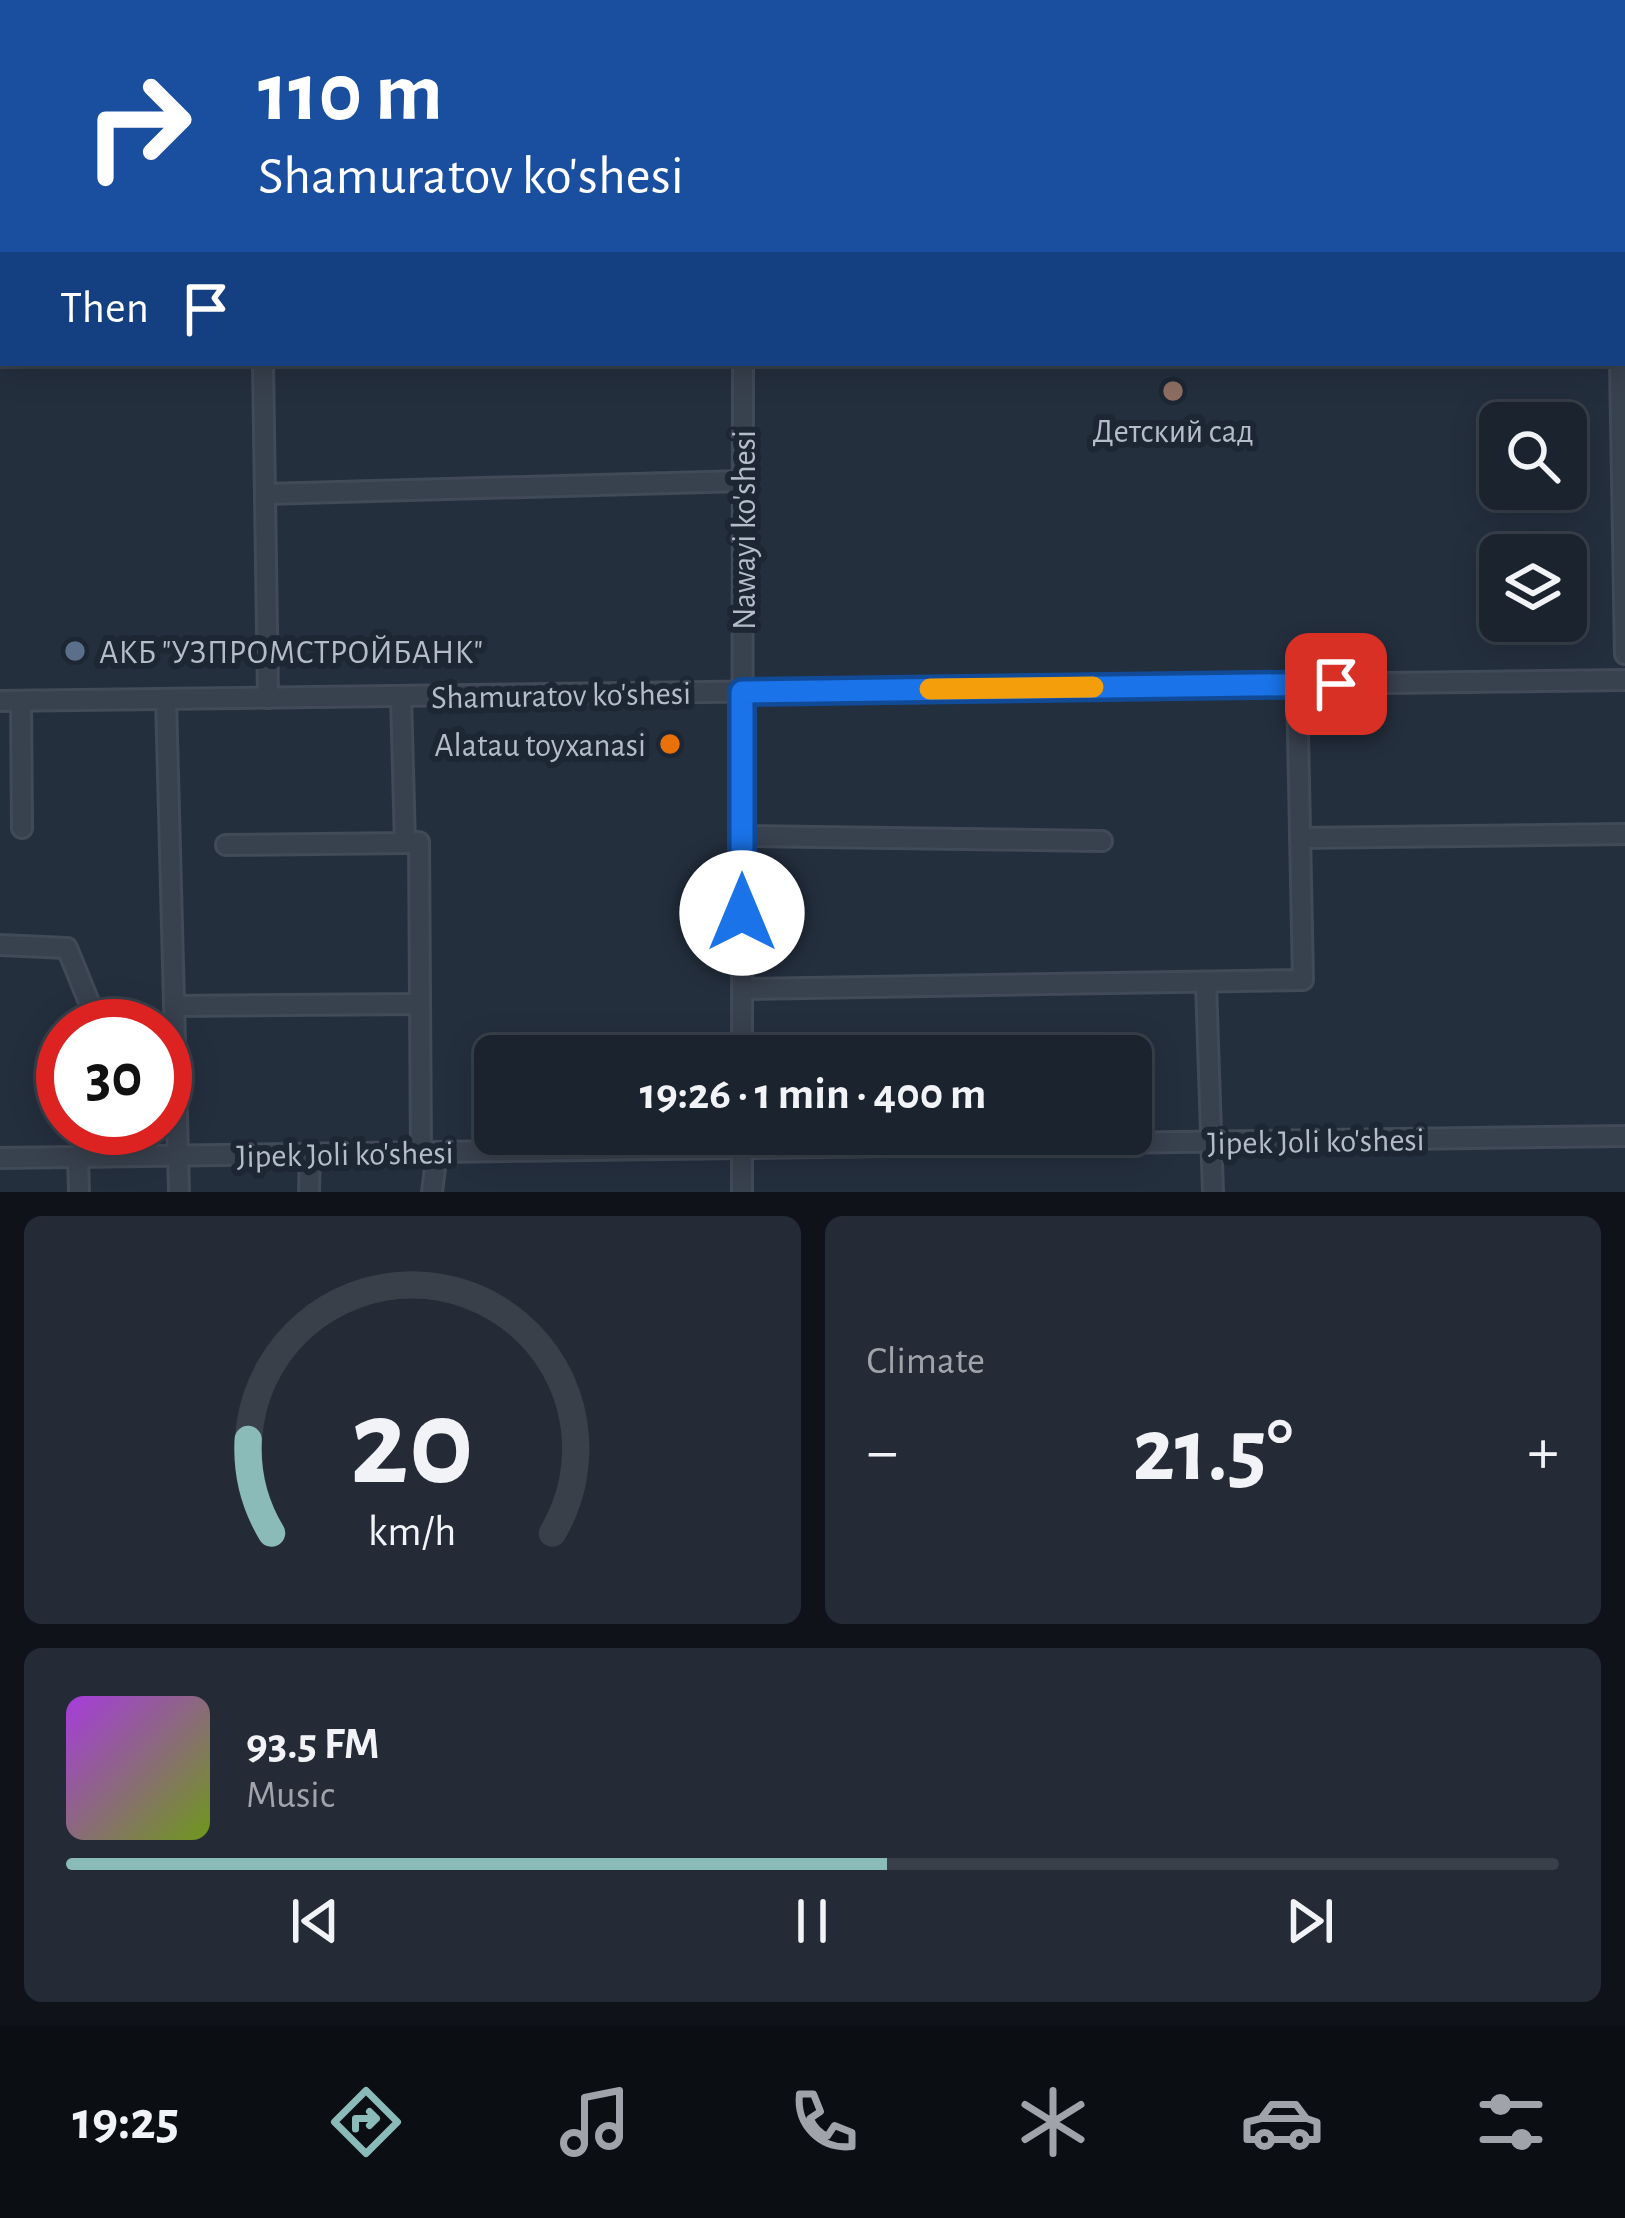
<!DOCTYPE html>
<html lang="en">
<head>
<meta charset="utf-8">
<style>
  :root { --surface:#1b232e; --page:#242b36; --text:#f1f3f6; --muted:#a0a4aa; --line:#39404a; --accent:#8bbbb9 }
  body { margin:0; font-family:"Alegreya Sans",sans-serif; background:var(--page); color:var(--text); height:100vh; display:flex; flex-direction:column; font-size:45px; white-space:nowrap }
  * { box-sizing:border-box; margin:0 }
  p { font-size:39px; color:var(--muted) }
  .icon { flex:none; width:66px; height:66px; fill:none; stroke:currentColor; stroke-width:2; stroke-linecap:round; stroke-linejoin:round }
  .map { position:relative; height:1192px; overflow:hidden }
  .side { display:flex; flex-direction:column; gap:24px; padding:24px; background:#0f1319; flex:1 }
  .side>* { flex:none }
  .top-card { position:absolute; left:0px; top:0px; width:1626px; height:366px; box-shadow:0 6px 30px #0003,0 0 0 3px var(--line); background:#1a4fa0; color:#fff; overflow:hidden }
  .controls { position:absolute; left:1479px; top:402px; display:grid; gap:24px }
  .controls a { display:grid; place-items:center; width:108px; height:108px; border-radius:18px; background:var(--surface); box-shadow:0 6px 30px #0003,0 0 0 3px var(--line); font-size:60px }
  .speed { position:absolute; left:36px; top:999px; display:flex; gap:24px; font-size:60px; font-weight:700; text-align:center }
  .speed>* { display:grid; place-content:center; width:156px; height:156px; border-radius:50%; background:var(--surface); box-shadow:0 6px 30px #0003,0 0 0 3px var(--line); line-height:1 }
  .speed .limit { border:18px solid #d22; background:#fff; color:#111 }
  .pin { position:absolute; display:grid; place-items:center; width:102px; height:102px; color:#fff; margin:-51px; border-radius:24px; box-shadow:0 6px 18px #0006 }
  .me { position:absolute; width:132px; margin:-66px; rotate:0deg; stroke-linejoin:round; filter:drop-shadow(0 0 9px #0008) }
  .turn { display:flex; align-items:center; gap:42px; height:252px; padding:0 60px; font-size:54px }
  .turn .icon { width:156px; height:156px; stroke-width:2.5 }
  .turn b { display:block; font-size:84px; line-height:102px }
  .then { display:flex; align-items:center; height:114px; padding:0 60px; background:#0003; gap:24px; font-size:45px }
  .big { font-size:90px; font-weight:700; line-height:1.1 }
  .side .card { flex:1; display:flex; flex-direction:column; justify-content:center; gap:18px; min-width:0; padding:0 42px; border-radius:18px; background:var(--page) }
  .side .dial { align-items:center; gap:0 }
  .dial svg { height:312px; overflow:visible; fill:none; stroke:var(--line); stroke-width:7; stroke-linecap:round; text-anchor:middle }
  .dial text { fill:var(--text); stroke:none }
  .song { display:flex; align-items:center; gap:36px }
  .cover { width:144px; height:144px; border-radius:18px; background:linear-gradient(135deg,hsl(280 70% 55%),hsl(80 70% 35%)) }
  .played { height:12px; border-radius:6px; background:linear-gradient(90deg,var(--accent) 55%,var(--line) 55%) }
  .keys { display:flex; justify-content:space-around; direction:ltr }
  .heat { display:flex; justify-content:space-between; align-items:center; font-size:66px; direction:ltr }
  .side .tiles { flex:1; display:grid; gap:24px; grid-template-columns:1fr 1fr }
  .card:last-child { grid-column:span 2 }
  .trip { position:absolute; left:474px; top:1035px; width:678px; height:120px; border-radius:18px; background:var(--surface); box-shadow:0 6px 30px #0003,0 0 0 3px var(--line); font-weight:700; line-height:120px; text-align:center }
  .tabs { display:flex; height:192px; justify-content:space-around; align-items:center; background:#0b0e12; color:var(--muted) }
  .tabs .icon { width:84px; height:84px }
  .tabs .selected { color:var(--accent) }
  .tabs b { font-size:54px; color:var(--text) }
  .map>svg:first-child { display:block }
</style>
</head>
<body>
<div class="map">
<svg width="1625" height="1192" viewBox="0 0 1625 1192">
  <rect width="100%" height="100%" fill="#242f3e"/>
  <!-- green -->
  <polygon fill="#263c3f" points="0,0 715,0 716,3 3,3 3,20"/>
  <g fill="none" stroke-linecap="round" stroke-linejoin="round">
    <!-- stream -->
    <g stroke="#17263c" stroke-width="4.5">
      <polyline points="101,3 101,0"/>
      <polyline points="1621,3 1621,0"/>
    </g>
    <!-- minor casing -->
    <g stroke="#414a57" stroke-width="24">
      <g id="minor">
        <polyline points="742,0 742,3"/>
        <polyline points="985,0 985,3"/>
        <polyline points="1230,3 1230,0"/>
        <polyline points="1623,195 1625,188"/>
        <polyline points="1623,209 1625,208"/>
        <polyline points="0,235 3,235"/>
        <polyline points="263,363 268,698"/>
        <polyline points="1620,363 1625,654"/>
        <polyline points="265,494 743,481"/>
        <polyline points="401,696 405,843 419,842 421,1152"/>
        <polyline points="166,699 179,1192"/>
        <polyline points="0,701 1625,680"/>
        <polyline points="21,701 22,828"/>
        <polyline points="742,836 1102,841"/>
        <polyline points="1300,838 1625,834"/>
        <polyline points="226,845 405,843"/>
        <polyline points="0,945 67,948 93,1012 114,1026"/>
        <polyline points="1206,984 1213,1192"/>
        <polyline points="742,989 1303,980 1297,684"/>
        <polyline points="174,1006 420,1004"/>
        <polyline points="742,1056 743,363"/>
        <polyline points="78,1157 79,1192"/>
        <polyline points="0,1158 1625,1136"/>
        <polyline points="309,1192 310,1154"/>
        <polyline points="432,1192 437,1152"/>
        <polyline points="742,1192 742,1134"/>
      </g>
    </g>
    <!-- minor -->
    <use href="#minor" stroke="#38414e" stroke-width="18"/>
  </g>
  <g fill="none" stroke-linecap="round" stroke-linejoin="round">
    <!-- route casing -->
    <g stroke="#114b97" stroke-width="30">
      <polyline id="route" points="742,913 742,692 1336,684"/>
    </g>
    <!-- route -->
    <use href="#route" stroke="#1a73e8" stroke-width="21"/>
    <!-- slow -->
    <polyline stroke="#f59e0b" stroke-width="21" points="930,689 1093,687"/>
  </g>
  <!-- markers -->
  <circle fill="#8d6e63" stroke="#1d2633" stroke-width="4.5" cx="1173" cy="391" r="12"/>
  <circle fill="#5c6f8a" stroke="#1d2633" stroke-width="4.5" cx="75" cy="651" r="12"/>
  <circle fill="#e8710a" stroke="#1d2633" stroke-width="4.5" cx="670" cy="744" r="12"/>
  <g text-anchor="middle" stroke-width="12" stroke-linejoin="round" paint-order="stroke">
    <!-- poi labels -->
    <g font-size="33" fill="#b4bcc9" stroke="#1d2633">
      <text x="1173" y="442">Детский сад</text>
      <text x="99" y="663" text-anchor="start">АКБ "УЗПРОМСТРОЙБАНК"</text>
      <text x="646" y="756" text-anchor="end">Alatau toyxanasi</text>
    </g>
    <!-- street labels -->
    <g font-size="33" fill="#b4bcc9" stroke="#1d2633">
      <text transform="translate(743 530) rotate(-90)" y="12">Nawayi ko'shesi</text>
      <text transform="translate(561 694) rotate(-1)" y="12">Shamuratov ko'shesi</text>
      <text transform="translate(1316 1140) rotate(-1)" y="12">Jipek Joli ko'shesi</text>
      <text transform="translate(345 1153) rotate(-1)" y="12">Jipek Joli ko'shesi</text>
    </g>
  </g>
</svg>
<div class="controls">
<a><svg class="icon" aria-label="search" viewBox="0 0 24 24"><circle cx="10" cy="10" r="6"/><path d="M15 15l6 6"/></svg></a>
<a><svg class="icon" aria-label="layers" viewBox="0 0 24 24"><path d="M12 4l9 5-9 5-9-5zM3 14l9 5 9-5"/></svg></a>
</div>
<div class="speed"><div class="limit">30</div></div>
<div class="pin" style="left:1336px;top:684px;background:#d93025"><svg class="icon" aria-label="arrive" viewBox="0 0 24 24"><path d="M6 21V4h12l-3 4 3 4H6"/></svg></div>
<svg class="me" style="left:742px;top:913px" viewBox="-20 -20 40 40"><circle r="19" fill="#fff"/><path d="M0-13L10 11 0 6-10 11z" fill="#1a73e8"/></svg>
<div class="trip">19:26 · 1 min · 400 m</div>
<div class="top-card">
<div class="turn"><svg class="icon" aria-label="right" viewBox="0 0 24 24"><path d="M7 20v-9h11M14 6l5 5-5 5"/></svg><div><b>110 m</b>Shamuratov ko'shesi</div></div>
<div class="then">Then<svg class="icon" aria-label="arrive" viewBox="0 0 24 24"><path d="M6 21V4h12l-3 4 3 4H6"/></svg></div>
</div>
</div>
<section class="side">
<div class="tiles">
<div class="card dial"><svg viewBox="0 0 100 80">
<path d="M14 69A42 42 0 1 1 86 69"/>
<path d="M14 69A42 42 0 0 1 8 45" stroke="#8bbbb9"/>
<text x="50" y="56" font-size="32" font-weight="700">20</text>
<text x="50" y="72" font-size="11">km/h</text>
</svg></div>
<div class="card"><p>Climate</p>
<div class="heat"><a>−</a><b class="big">21.5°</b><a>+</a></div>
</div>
<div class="card">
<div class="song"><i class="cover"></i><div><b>93.5 FM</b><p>Music</p></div></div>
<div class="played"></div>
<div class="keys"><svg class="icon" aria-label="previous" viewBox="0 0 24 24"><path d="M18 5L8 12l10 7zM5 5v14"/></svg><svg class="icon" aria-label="pause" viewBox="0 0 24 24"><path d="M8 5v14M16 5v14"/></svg><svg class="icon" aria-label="next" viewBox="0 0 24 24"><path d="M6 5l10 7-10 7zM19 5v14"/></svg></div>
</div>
</div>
</section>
<nav class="tabs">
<b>19:25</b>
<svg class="icon selected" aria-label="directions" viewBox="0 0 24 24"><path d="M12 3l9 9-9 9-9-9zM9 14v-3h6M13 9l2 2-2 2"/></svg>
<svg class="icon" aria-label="music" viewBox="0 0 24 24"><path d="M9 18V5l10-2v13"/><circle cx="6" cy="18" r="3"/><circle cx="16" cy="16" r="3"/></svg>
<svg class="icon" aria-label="phone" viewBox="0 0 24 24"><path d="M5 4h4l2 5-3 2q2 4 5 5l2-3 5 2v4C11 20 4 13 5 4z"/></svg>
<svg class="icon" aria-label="climate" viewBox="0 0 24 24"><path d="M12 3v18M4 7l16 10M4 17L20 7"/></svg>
<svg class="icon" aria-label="car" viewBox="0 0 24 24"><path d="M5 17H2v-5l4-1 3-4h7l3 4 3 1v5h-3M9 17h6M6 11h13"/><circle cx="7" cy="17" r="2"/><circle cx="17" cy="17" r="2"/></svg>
<svg class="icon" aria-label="filters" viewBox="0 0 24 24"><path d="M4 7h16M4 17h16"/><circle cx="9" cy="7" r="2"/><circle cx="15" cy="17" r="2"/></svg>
</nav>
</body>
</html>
